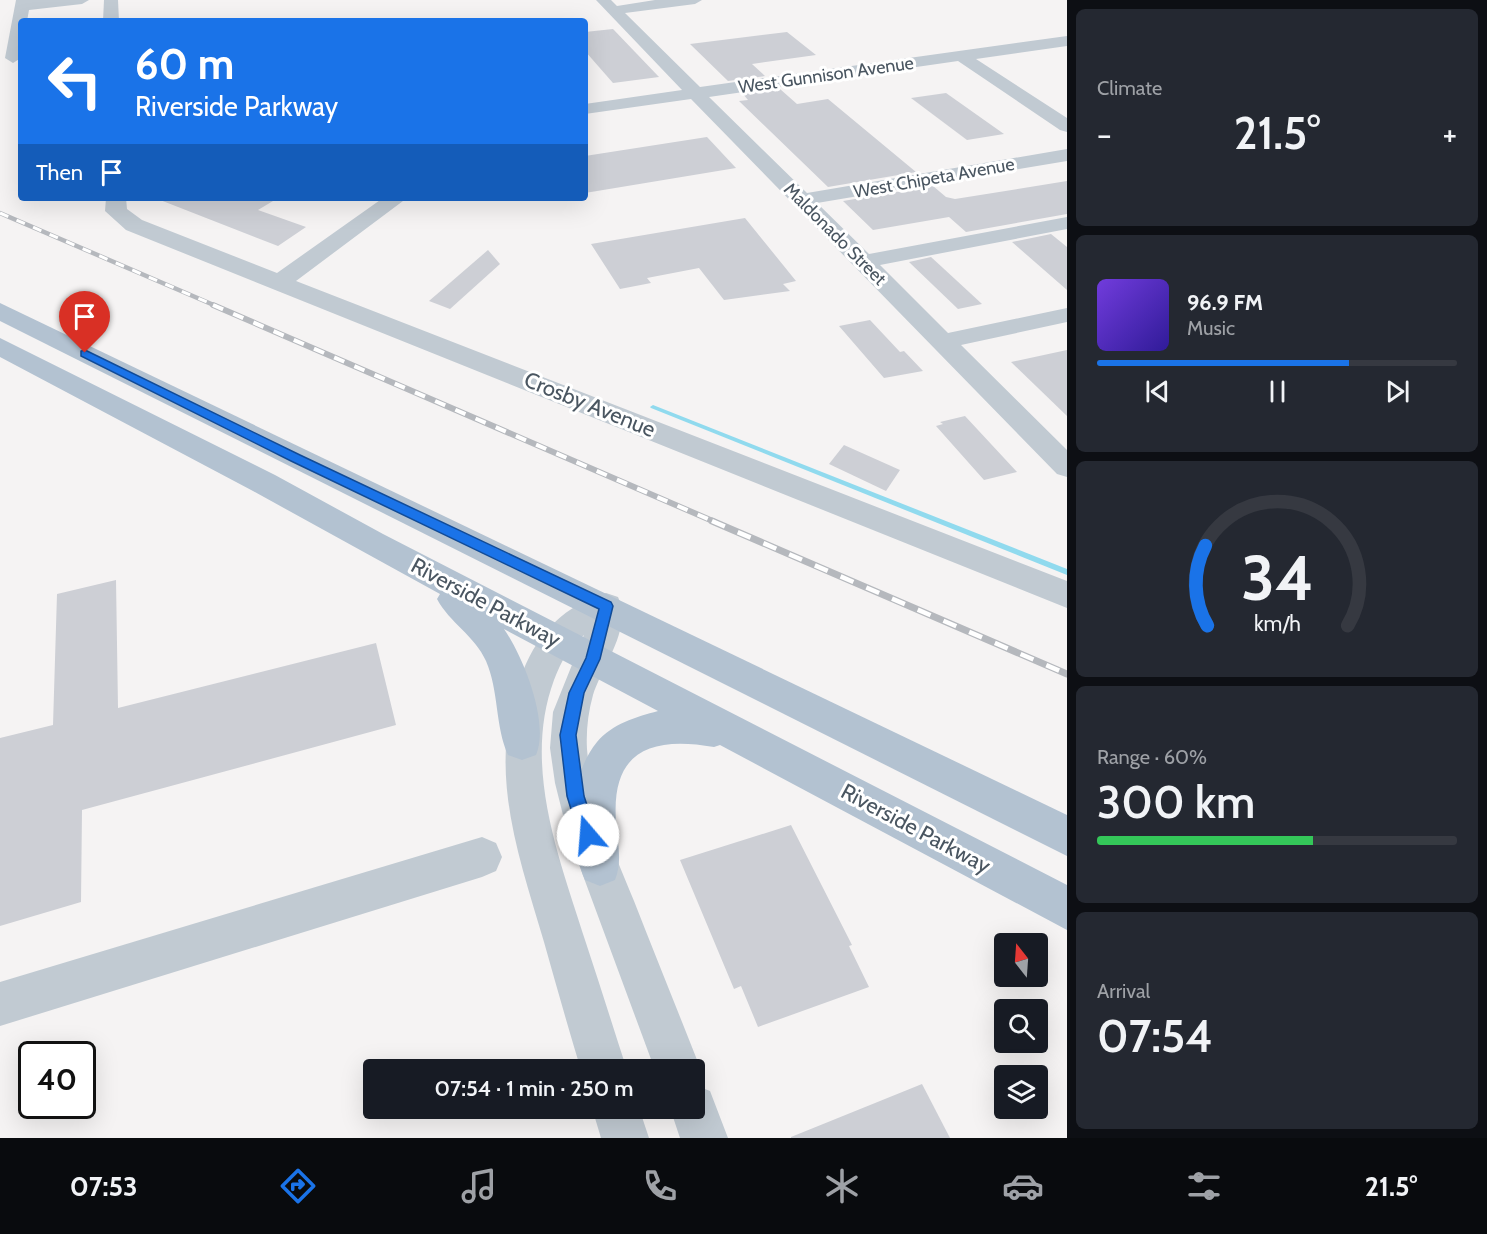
<!DOCTYPE html>
<html lang="en">
<head>
<meta charset="utf-8">
<style>
  :root { --surface:#171b24; --page:#242831; --text:#f1f3f6; --muted:#9ea1a6; --line:#363941; --accent:#1a73e8 }
  body { margin:0; font-family:Cabin,sans-serif; background:var(--page); color:var(--text); height:100vh; display:flex; flex-direction:column; font-size:22px; white-space:nowrap }
  * { box-sizing:border-box; margin:0 }
  p { font-size:20px; color:var(--muted) }
  .icon { flex:none; width:33px; height:33px; fill:none; stroke:currentColor; stroke-width:2; stroke-linecap:round; stroke-linejoin:round }
  .map { position:relative; flex:1; overflow:hidden }
  .drawer { display:flex; flex-direction:column; gap:9px; padding:9px; background:#0d0f14; width:420px }
  .drawer>* { flex:none }
  .hud { position:absolute; left:18px; top:18px; width:570px; height:183px; border-radius:6px; box-shadow:0 6px 24px #0002; background:#1a73e8; color:#fff; overflow:hidden }
  .needle { width:39px; rotate:343deg }
  .buttons { position:absolute; left:994px; top:933px; display:grid; gap:12px }
  .buttons a { display:grid; place-items:center; width:54px; height:54px; border-radius:6px; background:var(--surface); box-shadow:0 6px 24px #0002; font-size:30px }
  .speed { position:absolute; left:18px; top:1041px; display:flex; gap:12px; font-size:30px; font-weight:700; text-align:center }
  .speed>* { display:grid; place-content:center; width:78px; height:78px; border-radius:50%; background:var(--surface); box-shadow:0 6px 24px #0002; line-height:1 }
  .speed .limit { border:3px solid #111; border-radius:9px; background:#fff; color:#111 }
  .pin { position:absolute; display:grid; place-items:center; width:51px; height:51px; color:#fff; margin:-62px -26px; border-radius:50% 50% 50% 0; rotate:-45deg; box-shadow:0 0 6px #0007 }
  .pin .icon { rotate:45deg }
  .me { position:absolute; width:66px; margin:-33px; rotate:342deg; stroke-linejoin:round; filter:drop-shadow(0 0 4px #0008) }
  .turn { display:flex; align-items:center; gap:21px; height:126px; padding:0 18px; font-size:27px }
  .turn .icon { width:78px; height:78px; stroke-width:2.5 }
  .turn b { display:block; font-size:42px; line-height:51px }
  .then { display:flex; align-items:center; height:57px; padding:0 18px; background:#0003; gap:12px; font-size:22px }
  .big { font-size:45px; font-weight:600; line-height:1.1 }
  .drawer .tile { flex:1; display:flex; flex-direction:column; justify-content:center; gap:9px; min-width:0; padding:0 21px; border-radius:9px; background:var(--page) }
  .drawer .dial { align-items:center; gap:0 }
  .dial svg { height:156px; overflow:visible; fill:none; stroke:var(--line); stroke-width:7; stroke-linecap:round; text-anchor:middle }
  .dial text { fill:var(--text); stroke:none }
  .song { display:flex; align-items:center; gap:18px }
  .cover { width:72px; height:72px; border-radius:9px; background:linear-gradient(135deg,hsl(260 70% 55%),hsl(250 70% 35%)) }
  .played { height:6px; border-radius:3px; background:linear-gradient(90deg,var(--accent) 70%,var(--line) 70%) }
  .keys { display:flex; justify-content:space-around; direction:ltr }
  .heat { display:flex; justify-content:space-between; align-items:center; font-size:33px; direction:ltr }
  .charge { height:9px; border-radius:4px; background:linear-gradient(90deg,#34c759 60%,var(--line) 0) }
  .trip { position:absolute; left:363px; top:1059px; width:342px; height:60px; border-radius:6px; background:var(--surface); box-shadow:0 6px 24px #0002; font-weight:600; line-height:60px; text-align:center }
  .dock { display:flex; height:96px; justify-content:space-around; align-items:center; background:#090b0e; color:var(--muted) }
  .dock .icon { width:42px; height:42px }
  .dock .on { color:var(--accent) }
  .dock b { font-size:27px; color:var(--text) }
  main { display:flex; flex:1; min-height:0 }
  .map>svg:first-child { display:block }
</style>
</head>
<body>
<main>
<div class="map">
<svg width="1067" height="1138" viewBox="0 0 1067 1138">
  <rect width="100%" height="100%" fill="#f5f3f3"/>
  <g fill="none" stroke-linecap="round" stroke-linejoin="round">
    <!-- stream -->
    <polygon fill="#90daee" fill-rule="evenodd" points="653,405 1067,569 1067,575 651,408 650,407"/>
  </g>
  <!-- building -->
  <g fill="#cdcfd5">
    <polygon points="613,29 659,77 613,83 585,51 585,32"/>
    <polygon points="787,32 816,55 752,64 765,76 728,81 690,44"/>
    <polygon points="780,89 797,104 828,99 916,172 828,187 739,101 748,100 743,94"/>
    <polygon points="946,93 1004,134 967,140 911,98"/>
    <polygon points="707,137 736,168 585,193 585,156"/>
    <polygon points="1067,181 1067,214 966,232 949,217 873,230 843,201 933,186 946,197 955,199"/>
    <polygon points="155,198 278,198 258,210 306,227 278,246"/>
    <polygon points="745,218 796,281 783,284 790,291 724,300 699,268 647,278 651,283 620,289 591,244"/>
    <polygon points="1051,234 1067,247 1067,290 1012,242"/>
    <polygon points="488,250 500,264 450,309 429,301"/>
    <polygon points="931,257 943,268 982,304 958,309 909,262"/>
    <polygon points="870,320 900,352 904,351 923,371 884,378 839,326"/>
    <polygon points="1067,350 1067,416 1011,362"/>
    <polygon points="965,416 1017,472 984,480 936,426 943,424 940,422"/>
    <polygon points="844,445 900,470 886,491 829,464"/>
    <polygon points="116,580 118,708 376,643 396,725 82,810 81,902 0,926 0,738 53,725 57,594"/>
    <polygon points="791,825 852,945 849,946 869,987 758,1027 741,986 734,989 680,860"/>
    <polygon points="922,1084 950,1138 791,1138 791,1137"/>
  </g>
  <g fill="none" stroke-linecap="round" stroke-linejoin="round">
    <!-- minor -->
    <g fill="#c1cad2" fill-rule="evenodd">
      <polygon points="16,0 89,0 82,4 29,10 27,21 21,21 21,58 13,63 5,58"/>
      <polygon points="104,0 118,0 119,21 103,21"/>
      <polygon points="596,0 611,0 617,6 655,0 702,0 695,4 625,13 700,87 1067,36 1067,46 976,59 1067,118 1067,132 1060,130 958,61 709,97 807,193 1067,149 1067,161 817,203 869,254 1067,217 1067,229 880,265 948,333 1067,308 1067,322 961,345 1067,450 1067,477 1057,474 691,99 585,114 585,104 682,90"/>
      <polygon points="106,198 126,198 127,209 142,220 277,273 383,198 407,198 296,281 1067,581 1067,608 126,230 105,211"/>
      <path d="M 606,593 L 618,597 C 633,628 602,666 593,695 C 588,713 586,731 587,749 C 591,802 614,852 634,901 C 656,957 679,1014 701,1070 L 695,1085 L 710,1091 L 728,1138 L 680,1138 L 670,1108 L 694,1108 L 694,1070 L 655,1070 L 568,835 L 555,783 L 550,748 L 553,712 L 584,635 C 568,648 561,662 554,680 C 522,767 560,860 586,943 C 600,985 613,1027 627,1070 L 581,1070 C 568,1027 556,985 544,942 C 517,850 485,765 523,671 C 539,631 565,606 606,593 Z"/>
      <polygon points="482,837 496,843 502,857 496,871 482,877 0,1026 0,982"/>
      <polygon points="592,1108 639,1108 649,1138 601,1138"/>
    </g>
    <!-- major -->
    <g fill="#b3c2d1" fill-rule="evenodd">
      <polygon points="0,303 1067,815 1067,856 0,321"/>
      <path d="M 0,338 L 275,475 L 383,534 L 1067,885 L 1067,930 L 720,745 L 714,747 C 652,736 611,750 616,821 C 617,842 623,860 615,880 L 600,886 L 585,880 C 568,840 568,777 597,742 C 612,724 636,717 658,711 L 504,629 C 523,656 550,723 536,755 L 522,760 L 508,755 C 495,726 499,691 486,661 C 475,636 449,622 437,599 L 440,594 L 253,491 L 0,357 Z"/>
    </g>
    <!-- rail-far2 casing -->
    <g stroke="#b5b8bd" stroke-width="4.5">
      <polyline id="rail-far2" points="0,213 216,306"/>
    </g>
    <!-- rail-far1 casing -->
    <g stroke="#b5b8bd" stroke-width="6">
      <polyline id="rail-far1" points="213,305 715,522"/>
    </g>
    <!-- rail casing -->
    <g stroke="#b5b8bd" stroke-width="7">
      <polyline id="rail" points="712,521 1067,674"/>
    </g>
    <!-- rail-far2 -->
    <use href="#rail-far2" stroke="#fff" stroke-width="3" stroke-dasharray="9" stroke-linecap="butt"/>
    <!-- rail-far1 -->
    <use href="#rail-far1" stroke="#fff" stroke-width="4" stroke-dasharray="11" stroke-linecap="butt"/>
    <!-- rail -->
    <use href="#rail" stroke="#fff" stroke-width="4.5" stroke-dasharray="14" stroke-linecap="butt"/>
  </g>
  <!-- route -->
  <polygon fill="#1a73e8" stroke="#114b97" stroke-width="1.5" points="85,350 300,455 611,602 613,606 600,659 584,693 576,735 584,796 597,835 594,841 588,843 582,841 579,835 567,796 560,735 569,693 586,658 599,609 291,461 81,356 81,351"/>
  <g text-anchor="middle" stroke-width="6" stroke-linejoin="round" paint-order="stroke">
    <!-- far-street labels -->
    <g font-size="18" fill="#4a5661" stroke="#fff">
      <text transform="translate(826 75) rotate(-8)" y="6">West Gunnison Avenue</text>
      <text transform="translate(934 178) rotate(-10)" y="6">West Chipeta Avenue</text>
      <text transform="translate(835 234) rotate(45)" y="6">Maldonado Street</text>
    </g>
    <!-- street labels -->
    <g font-size="22" fill="#4a5661" stroke="#fff">
      <text transform="translate(590 404) rotate(22)" y="8">Crosby Avenue</text>
      <text transform="translate(486 602) rotate(28)" y="8">Riverside Parkway</text>
      <text transform="translate(916 828) rotate(28)" y="8">Riverside Parkway</text>
    </g>
  </g>
</svg>
<div class="buttons">
<a><svg class="needle" viewBox="-14 -14 28 28"><path d="M0-13l5 13h-10z" fill="#e53935"/><path d="M0 13l5-13h-10z" fill="#9ea1a6"/></svg></a>
<a><svg class="icon" aria-label="search" viewBox="0 0 24 24"><circle cx="10" cy="10" r="6"/><path d="M15 15l6 6"/></svg></a>
<a><svg class="icon" aria-label="layers" viewBox="0 0 24 24"><path d="M12 4l9 5-9 5-9-5zM3 14l9 5 9-5"/></svg></a>
</div>
<div class="speed"><div class="limit">40</div></div>
<div class="pin" style="left:85px;top:353px;background:#d93025"><svg class="icon" aria-label="arrive" viewBox="0 0 24 24"><path d="M6 21V4h12l-3 4 3 4H6"/></svg></div>
<svg class="me" style="left:588px;top:835px" viewBox="-20 -20 40 40"><circle r="19" fill="#fff"/><path d="M0-13L10 11 0 6-10 11z" fill="#1a73e8"/></svg>
<div class="trip">07:54 · 1 min · 250 m</div>
<div class="hud">
<div class="turn"><svg class="icon" aria-label="left" viewBox="0 0 24 24"><path d="M17 20v-9H6M10 6l-5 5 5 5"/></svg><div><b>60 m</b>Riverside Parkway</div></div>
<div class="then">Then<svg class="icon" aria-label="arrive" viewBox="0 0 24 24"><path d="M6 21V4h12l-3 4 3 4H6"/></svg></div>
</div>
</div>
<section class="drawer">
<div class="tile"><p>Climate</p>
<div class="heat"><a>−</a><b class="big">21.5°</b><a>+</a></div>
</div>
<div class="tile">
<div class="song"><i class="cover"></i><div><b>96.9 FM</b><p>Music</p></div></div>
<div class="played"></div>
<div class="keys"><svg class="icon" aria-label="previous" viewBox="0 0 24 24"><path d="M18 5L8 12l10 7zM5 5v14"/></svg><svg class="icon" aria-label="pause" viewBox="0 0 24 24"><path d="M8 5v14M16 5v14"/></svg><svg class="icon" aria-label="next" viewBox="0 0 24 24"><path d="M6 5l10 7-10 7zM19 5v14"/></svg></div>
</div>
<div class="tile dial"><svg viewBox="0 0 100 80">
<path d="M14 69A42 42 0 1 1 86 69"/>
<path d="M14 69A42 42 0 0 1 13 28" stroke="#1a73e8"/>
<text x="50" y="56" font-size="32" font-weight="700">34</text>
<text x="50" y="72" font-size="11">km/h</text>
</svg></div>
<div class="tile"><p>Range · 60%</p><b class="big">300 km</b><div class="charge"></div></div>
<div class="tile"><p>Arrival</p><b class="big">07:54</b></div>
</section>
</main>
<nav class="dock">
<b>07:53</b>
<svg class="icon on" aria-label="directions" viewBox="0 0 24 24"><path d="M12 3l9 9-9 9-9-9zM9 14v-3h6M13 9l2 2-2 2"/></svg>
<svg class="icon" aria-label="music" viewBox="0 0 24 24"><path d="M9 18V5l10-2v13"/><circle cx="6" cy="18" r="3"/><circle cx="16" cy="16" r="3"/></svg>
<svg class="icon" aria-label="phone" viewBox="0 0 24 24"><path d="M5 4h4l2 5-3 2q2 4 5 5l2-3 5 2v4C11 20 4 13 5 4z"/></svg>
<svg class="icon" aria-label="climate" viewBox="0 0 24 24"><path d="M12 3v18M4 7l16 10M4 17L20 7"/></svg>
<svg class="icon" aria-label="car" viewBox="0 0 24 24"><path d="M5 17H2v-5l4-1 3-4h7l3 4 3 1v5h-3M9 17h6M6 11h13"/><circle cx="7" cy="17" r="2"/><circle cx="17" cy="17" r="2"/></svg>
<svg class="icon" aria-label="filters" viewBox="0 0 24 24"><path d="M4 7h16M4 17h16"/><circle cx="9" cy="7" r="2"/><circle cx="15" cy="17" r="2"/></svg>
<b>21.5°</b>
</nav>
</body>
</html>
